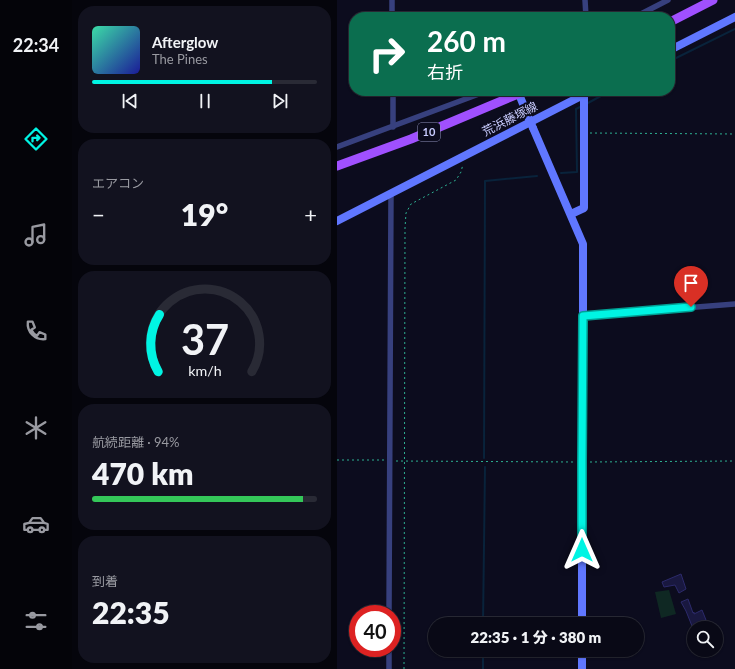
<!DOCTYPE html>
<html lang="ja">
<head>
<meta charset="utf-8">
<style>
  :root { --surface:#090916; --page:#12121f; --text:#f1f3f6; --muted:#999aa1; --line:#292a35; --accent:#00f4e3 }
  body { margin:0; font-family:Lato,"Noto Sans JP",sans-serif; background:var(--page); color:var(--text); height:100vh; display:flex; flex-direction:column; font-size:15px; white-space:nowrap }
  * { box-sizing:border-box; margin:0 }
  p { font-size:13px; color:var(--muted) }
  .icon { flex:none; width:22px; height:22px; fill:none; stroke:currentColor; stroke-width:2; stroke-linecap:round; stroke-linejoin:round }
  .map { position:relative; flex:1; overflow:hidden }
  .side { display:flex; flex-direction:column; gap:6px; padding:6px; background:#05050c; width:265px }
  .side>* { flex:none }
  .hud { position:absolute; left:12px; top:12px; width:326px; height:84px; border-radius:16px; box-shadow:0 1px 3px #0004,0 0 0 1px var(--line); background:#0b6e4f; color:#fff; overflow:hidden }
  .fabs { position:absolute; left:350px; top:621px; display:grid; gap:8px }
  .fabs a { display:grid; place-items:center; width:36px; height:36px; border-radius:50%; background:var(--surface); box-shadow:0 1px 3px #0004,0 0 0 1px var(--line); font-size:20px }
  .speed { position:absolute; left:12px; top:605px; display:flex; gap:8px; font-size:20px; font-weight:700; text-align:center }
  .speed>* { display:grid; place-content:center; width:52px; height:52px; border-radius:50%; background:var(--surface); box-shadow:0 1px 3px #0004,0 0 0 1px var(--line); line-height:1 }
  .speed .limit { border:6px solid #d22; background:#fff; color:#111 }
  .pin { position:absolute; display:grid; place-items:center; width:34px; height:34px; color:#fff; margin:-41px -17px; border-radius:50% 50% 50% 0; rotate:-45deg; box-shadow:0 0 4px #0007 }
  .pin .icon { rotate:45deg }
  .me { position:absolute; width:44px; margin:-22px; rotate:0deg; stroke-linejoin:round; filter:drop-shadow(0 0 3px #0008) }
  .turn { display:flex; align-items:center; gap:14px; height:84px; padding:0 12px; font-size:18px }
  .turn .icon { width:52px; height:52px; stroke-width:2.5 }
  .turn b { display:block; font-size:28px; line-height:34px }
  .big { font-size:30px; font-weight:800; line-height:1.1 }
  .side .tile { flex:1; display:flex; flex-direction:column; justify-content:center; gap:6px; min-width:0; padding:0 14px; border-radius:16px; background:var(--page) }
  .side .dial { align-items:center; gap:0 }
  .dial svg { height:104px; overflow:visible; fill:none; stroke:var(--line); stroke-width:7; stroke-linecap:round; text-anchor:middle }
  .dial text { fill:var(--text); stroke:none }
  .song { display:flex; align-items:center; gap:12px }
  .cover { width:48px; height:48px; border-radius:6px; background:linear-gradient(135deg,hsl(160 70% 55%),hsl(240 70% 35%)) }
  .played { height:4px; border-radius:2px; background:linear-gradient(90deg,var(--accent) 80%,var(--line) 80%) }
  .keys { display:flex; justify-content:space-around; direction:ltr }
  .heat { display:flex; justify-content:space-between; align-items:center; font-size:22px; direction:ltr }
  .charge { height:6px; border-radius:3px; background:linear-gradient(90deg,#34c759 94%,var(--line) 0) }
  .trip { position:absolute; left:91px; top:617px; width:216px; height:40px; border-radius:20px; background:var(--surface); box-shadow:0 1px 3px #0004,0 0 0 1px var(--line); font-weight:800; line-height:40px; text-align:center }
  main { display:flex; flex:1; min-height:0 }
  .menu { display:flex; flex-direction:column; width:72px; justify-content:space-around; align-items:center; background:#040409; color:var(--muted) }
  .menu .icon { width:28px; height:28px }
  .menu .active { color:var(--accent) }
  .menu b { font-size:18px; color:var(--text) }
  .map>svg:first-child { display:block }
</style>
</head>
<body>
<main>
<nav class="menu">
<b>22:34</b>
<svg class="icon active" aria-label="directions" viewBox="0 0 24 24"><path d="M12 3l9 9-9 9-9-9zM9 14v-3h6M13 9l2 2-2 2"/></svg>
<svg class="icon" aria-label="music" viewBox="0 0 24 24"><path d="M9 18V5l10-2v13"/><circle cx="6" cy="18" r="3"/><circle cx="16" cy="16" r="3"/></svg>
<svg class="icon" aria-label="phone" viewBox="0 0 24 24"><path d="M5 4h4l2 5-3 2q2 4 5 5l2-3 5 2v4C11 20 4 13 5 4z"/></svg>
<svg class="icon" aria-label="climate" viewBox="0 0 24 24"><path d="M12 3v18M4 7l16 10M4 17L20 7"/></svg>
<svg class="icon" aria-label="car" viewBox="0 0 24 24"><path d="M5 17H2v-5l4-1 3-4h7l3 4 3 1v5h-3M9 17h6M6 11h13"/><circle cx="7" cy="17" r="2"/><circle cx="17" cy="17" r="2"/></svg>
<svg class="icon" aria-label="filters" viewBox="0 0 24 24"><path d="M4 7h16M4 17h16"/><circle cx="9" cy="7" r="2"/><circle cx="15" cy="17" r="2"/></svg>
</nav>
<section class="side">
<div class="tile">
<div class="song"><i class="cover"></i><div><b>Afterglow</b><p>The Pines</p></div></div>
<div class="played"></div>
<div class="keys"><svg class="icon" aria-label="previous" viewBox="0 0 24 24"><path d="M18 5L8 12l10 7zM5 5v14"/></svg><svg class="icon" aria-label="pause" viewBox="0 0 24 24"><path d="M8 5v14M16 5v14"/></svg><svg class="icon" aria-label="next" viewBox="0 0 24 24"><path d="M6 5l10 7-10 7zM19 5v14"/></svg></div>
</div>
<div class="tile"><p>エアコン</p>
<div class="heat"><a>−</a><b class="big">19°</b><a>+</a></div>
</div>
<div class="tile dial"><svg viewBox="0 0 100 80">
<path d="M14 69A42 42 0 1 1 86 69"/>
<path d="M14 69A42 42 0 0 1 15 25" stroke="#00f4e3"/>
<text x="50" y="56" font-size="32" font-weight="700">37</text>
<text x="50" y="72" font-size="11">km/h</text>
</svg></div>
<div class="tile"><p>航続距離 · 94%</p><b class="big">470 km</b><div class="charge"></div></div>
<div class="tile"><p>到着</p><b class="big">22:35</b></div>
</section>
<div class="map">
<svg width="398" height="669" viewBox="0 0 398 669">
  <rect width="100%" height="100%" fill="#0c0c1e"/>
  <!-- green -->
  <polygon fill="#0f2823" points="332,590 339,614 324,618 318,592"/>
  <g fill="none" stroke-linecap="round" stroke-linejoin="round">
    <!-- stream -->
    <g stroke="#09233b" stroke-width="2">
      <polyline points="333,61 398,29"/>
      <polyline points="251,103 273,91"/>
      <polyline points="224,173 240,172 239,109 243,107"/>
      <polyline points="147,458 148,181 200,176"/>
      <polyline points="146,624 148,467"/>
      <polyline points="146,669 146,650"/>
    </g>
  </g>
  <!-- building -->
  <g fill="#19183f" stroke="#2c2a6b">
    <polygon points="344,574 349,589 342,593 338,585 327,587 325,582"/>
    <polygon points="351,599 356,613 357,612 357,614 365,610 369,620 355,626 349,611 344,602"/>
  </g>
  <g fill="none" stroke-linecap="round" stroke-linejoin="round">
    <!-- path -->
    <g stroke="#2db092" stroke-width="1" stroke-dasharray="2 3" stroke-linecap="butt">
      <polyline points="253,133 398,134"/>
      <polyline points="0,460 47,460"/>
      <polyline points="59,461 237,462"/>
      <polyline points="253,462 398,461"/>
      <polyline points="67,669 68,228 69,213 74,204 119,180 124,172 126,164"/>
    </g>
    <!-- street -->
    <g stroke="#37407e" stroke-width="5.5">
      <polyline points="55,0 55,17"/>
      <polyline points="248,0 249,17"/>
      <polyline points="298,17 331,0"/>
      <polyline points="56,91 56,127"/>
      <polyline points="0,147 150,91"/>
      <polyline points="246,316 398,304"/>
      <polyline points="52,614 54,193"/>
      <polyline points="52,669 52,648"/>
    </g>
    <!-- secondary -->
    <g stroke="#6077ff" stroke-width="8">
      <polyline points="333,50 398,17"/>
      <polyline points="182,94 192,119"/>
      <polyline points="196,128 246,244 246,316 245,462 245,624"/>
      <polyline points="234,214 247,208 247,95"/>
      <polyline points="0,221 254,91"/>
      <polyline points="245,650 245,669"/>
    </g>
    <!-- primary -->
    <g stroke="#a050ff" stroke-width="9">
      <polyline points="333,22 376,0"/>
      <polyline points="0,166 74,139 188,91"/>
    </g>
    <!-- secondary-bridge -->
    <polyline stroke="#6077ff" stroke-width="8" points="192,119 196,128"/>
  </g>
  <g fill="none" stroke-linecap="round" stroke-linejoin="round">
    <!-- route casing -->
    <g stroke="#009f94" stroke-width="10">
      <polyline id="route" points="245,550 245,462 246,316 354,307"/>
    </g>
    <!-- route -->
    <use href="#route" stroke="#00f4e3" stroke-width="7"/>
  </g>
  <g text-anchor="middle" stroke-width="4" stroke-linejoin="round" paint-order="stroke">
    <!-- shield labels -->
    <rect fill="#0c0c1e" stroke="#9092bc" stroke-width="1" x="81" y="123" width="22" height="18" rx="3"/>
    <g font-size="11" font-weight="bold" fill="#c9ccff">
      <text x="92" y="136">10</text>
    </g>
    <!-- street labels -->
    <g font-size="12" fill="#c9ccff" stroke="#0c0c1e">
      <text transform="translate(173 119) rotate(-27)" y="4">荒浜藤塚線</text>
    </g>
  </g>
</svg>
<div class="fabs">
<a><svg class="icon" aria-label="search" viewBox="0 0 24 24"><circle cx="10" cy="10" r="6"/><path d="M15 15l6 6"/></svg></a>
</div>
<div class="speed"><div class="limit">40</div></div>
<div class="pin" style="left:354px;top:307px;background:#d93025"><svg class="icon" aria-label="arrive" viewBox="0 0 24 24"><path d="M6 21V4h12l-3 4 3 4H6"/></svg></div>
<svg class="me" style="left:245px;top:550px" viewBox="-20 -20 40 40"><path d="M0-17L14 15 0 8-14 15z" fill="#00f4e3" stroke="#fff" stroke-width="4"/></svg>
<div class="trip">22:35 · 1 分 · 380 m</div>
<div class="hud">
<div class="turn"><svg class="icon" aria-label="right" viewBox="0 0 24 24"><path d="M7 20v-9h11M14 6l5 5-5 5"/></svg><div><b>260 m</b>右折</div></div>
</div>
</div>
</main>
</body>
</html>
